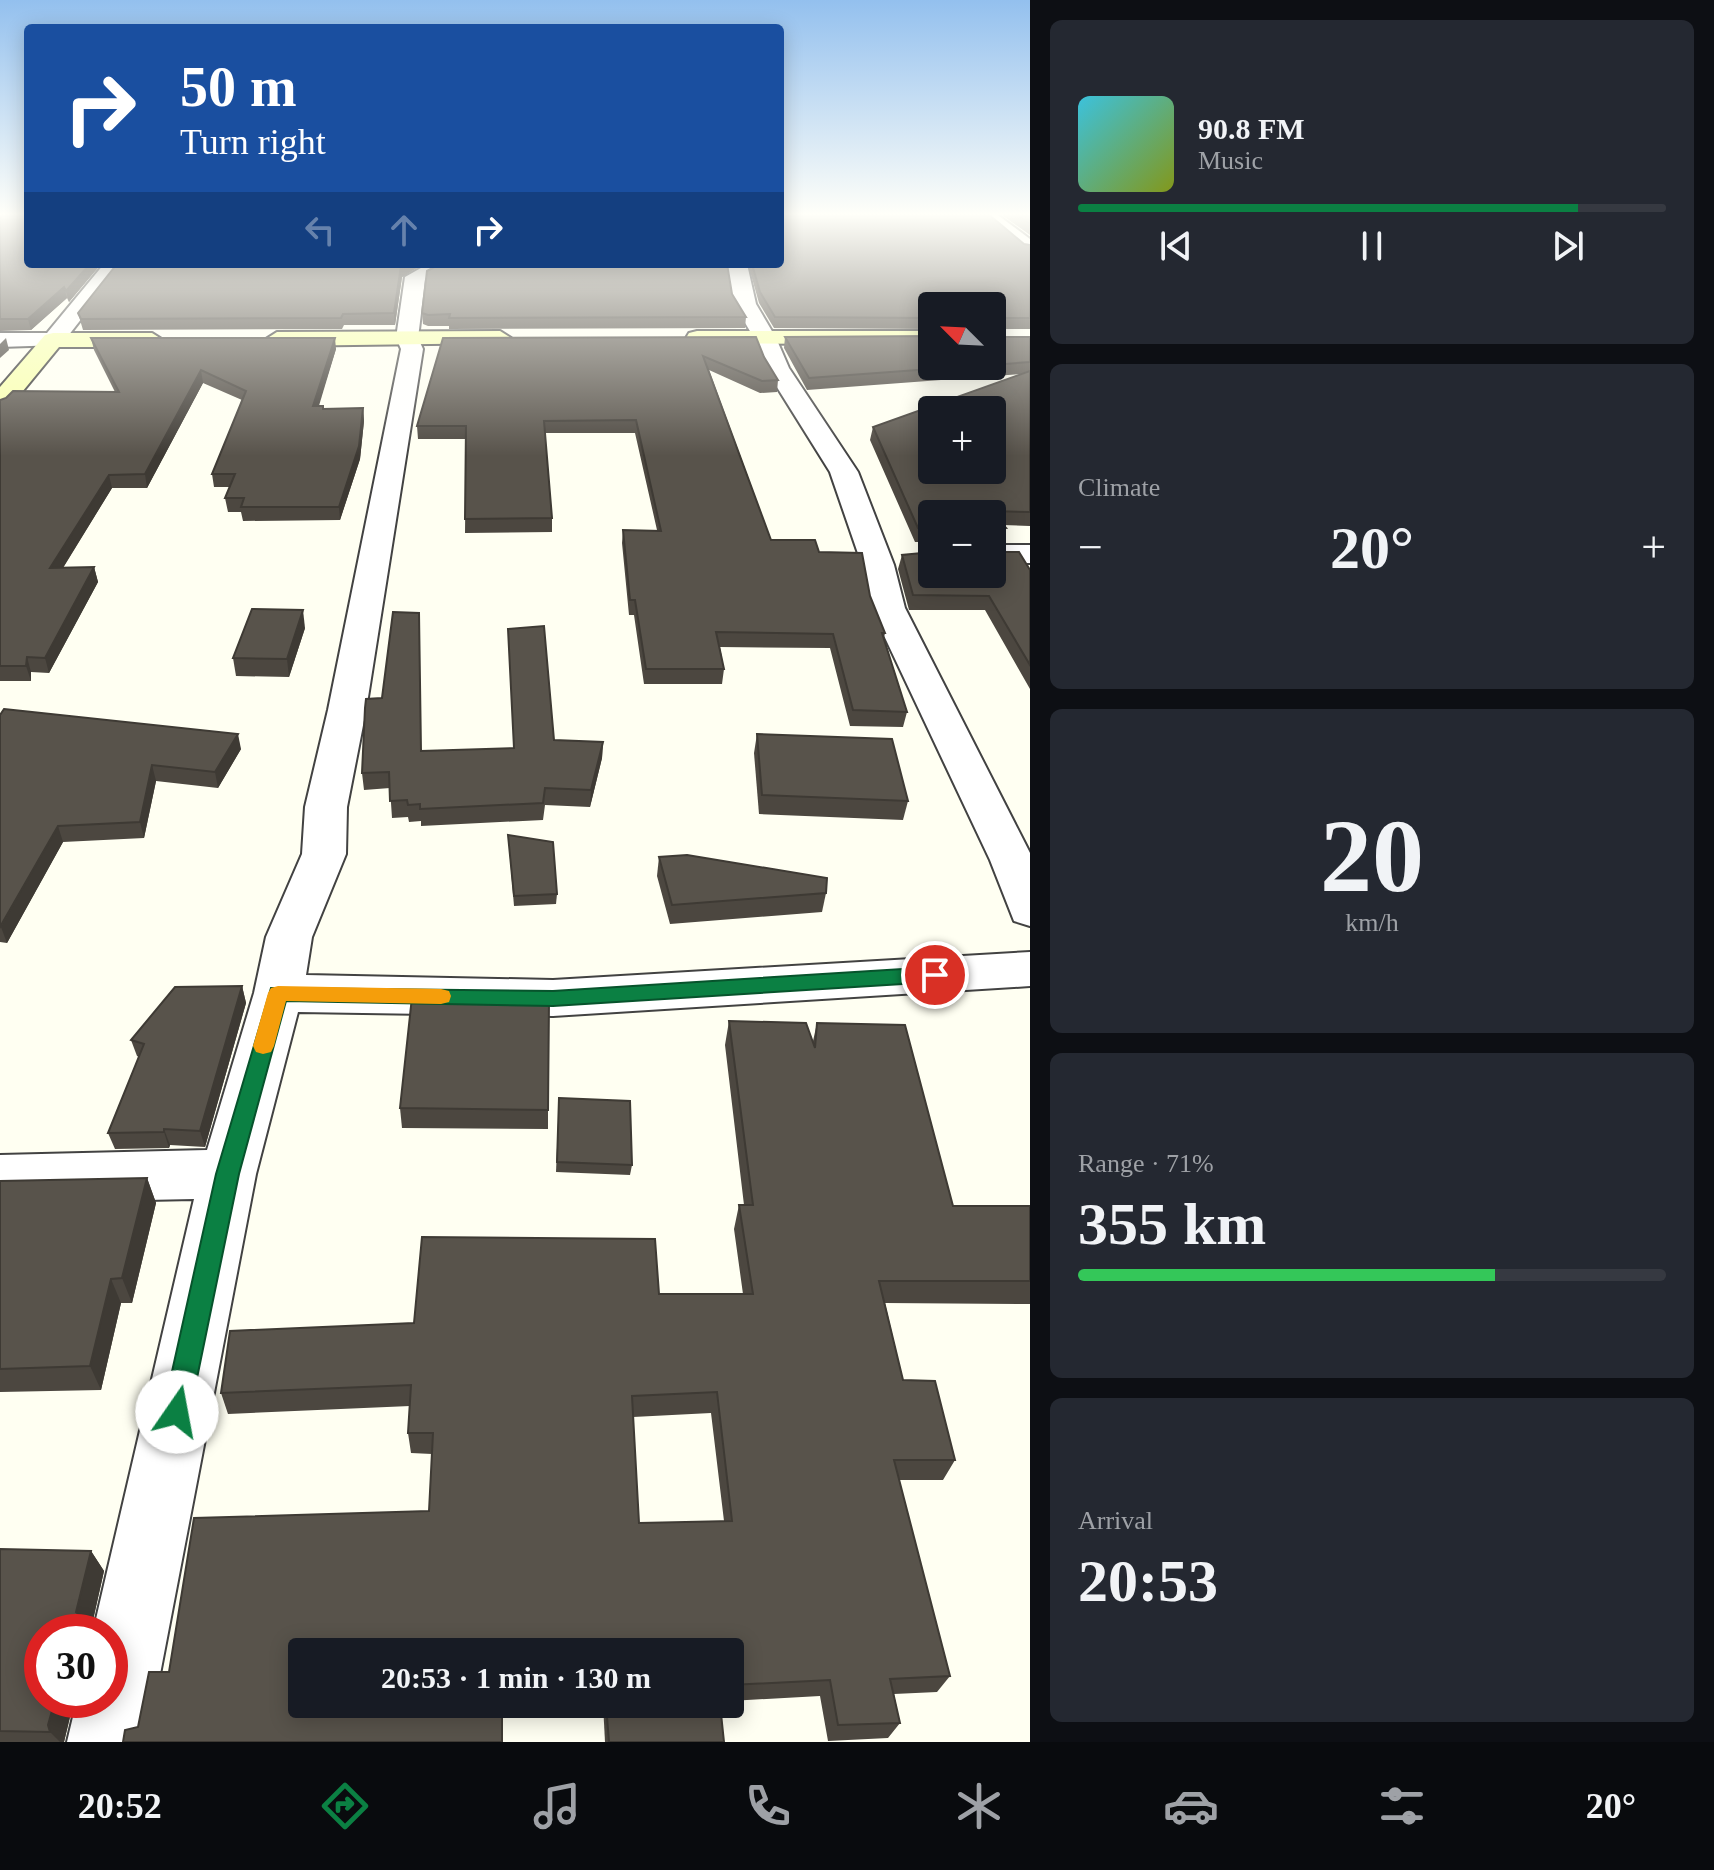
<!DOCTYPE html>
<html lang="en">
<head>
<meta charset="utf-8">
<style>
  :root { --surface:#171b24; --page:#242831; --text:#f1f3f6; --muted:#9ea1a6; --line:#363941; --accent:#0b8043 }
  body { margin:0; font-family:Georgia,serif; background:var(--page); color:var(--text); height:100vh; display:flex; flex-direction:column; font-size:30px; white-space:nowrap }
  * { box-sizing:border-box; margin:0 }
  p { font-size:26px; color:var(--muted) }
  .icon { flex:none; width:44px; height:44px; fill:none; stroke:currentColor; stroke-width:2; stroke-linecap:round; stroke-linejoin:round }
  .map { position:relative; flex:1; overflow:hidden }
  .panel { display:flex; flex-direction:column; gap:20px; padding:20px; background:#0d0f14; width:684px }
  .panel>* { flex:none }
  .hud { position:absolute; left:24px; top:24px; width:760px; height:244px; border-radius:8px; box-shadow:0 4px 20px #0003; background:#1a4fa0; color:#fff; overflow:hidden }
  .needle { width:52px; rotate:294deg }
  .controls { position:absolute; left:918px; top:292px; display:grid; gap:16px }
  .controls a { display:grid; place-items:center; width:88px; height:88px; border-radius:8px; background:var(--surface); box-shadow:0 4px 20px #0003; font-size:40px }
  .speed { position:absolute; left:24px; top:1614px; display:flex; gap:16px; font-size:40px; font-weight:700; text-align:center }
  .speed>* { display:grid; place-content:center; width:104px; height:104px; border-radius:50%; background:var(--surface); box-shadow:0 4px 20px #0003; line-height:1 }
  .speed .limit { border:12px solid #d22; background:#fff; color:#111 }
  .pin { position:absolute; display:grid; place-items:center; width:68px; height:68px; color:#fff; margin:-34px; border:4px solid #fff; border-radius:50%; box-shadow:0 2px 8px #0007 }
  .me { position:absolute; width:88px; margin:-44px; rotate:12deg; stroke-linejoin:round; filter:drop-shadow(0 0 6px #0008) }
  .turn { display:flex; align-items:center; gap:28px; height:168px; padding:0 24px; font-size:36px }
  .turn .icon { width:104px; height:104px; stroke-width:2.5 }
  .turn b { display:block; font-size:56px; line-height:68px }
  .lanes { display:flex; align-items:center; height:76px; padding:0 24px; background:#0003; justify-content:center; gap:40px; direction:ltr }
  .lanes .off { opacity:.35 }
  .big { font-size:60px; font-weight:800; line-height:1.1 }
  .panel .widget { flex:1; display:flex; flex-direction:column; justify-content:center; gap:12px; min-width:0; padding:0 28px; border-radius:12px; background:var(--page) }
  .panel .dial { align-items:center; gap:0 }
  .dial b { font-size:104px; line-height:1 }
  .song { display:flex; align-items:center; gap:24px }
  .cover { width:96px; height:96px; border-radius:12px; background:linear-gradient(135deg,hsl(190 70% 55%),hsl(70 70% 35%)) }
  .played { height:8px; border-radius:4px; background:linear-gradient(90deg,var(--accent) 85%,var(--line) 85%) }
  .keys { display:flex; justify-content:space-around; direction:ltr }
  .heat { display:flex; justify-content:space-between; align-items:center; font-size:44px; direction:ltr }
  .charge { height:12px; border-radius:6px; background:linear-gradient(90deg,#34c759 71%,var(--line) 0) }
  .trip { position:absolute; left:288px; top:1638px; width:456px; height:80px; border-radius:8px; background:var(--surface); box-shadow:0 4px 20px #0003; font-weight:800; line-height:80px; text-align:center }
  .menu { display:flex; height:128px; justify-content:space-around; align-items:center; background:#090b0e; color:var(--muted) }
  .menu .icon { width:56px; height:56px }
  .menu .active { color:var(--accent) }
  .menu b { font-size:36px; color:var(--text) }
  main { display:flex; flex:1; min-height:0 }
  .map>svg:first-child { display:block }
</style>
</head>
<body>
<main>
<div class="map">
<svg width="1030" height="1742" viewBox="0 0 1030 1742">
  <rect width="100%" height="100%" fill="#fffff2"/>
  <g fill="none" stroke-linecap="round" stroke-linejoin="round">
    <!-- street casing -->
    <g stroke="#424242" stroke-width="4">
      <g id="street">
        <polygon points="977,213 995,213 1030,239 1030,254 1023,252"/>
        <polygon points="104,264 124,264 61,345 0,347 0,333 47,333"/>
        <polygon points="428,264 455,264 425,280 418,338 423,349 366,710 347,807 346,854 312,937 306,975 553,980 1030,952 1030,986 553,1016 298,1012 256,1174 147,1742 67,1742 77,1700 110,1700 110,1632 93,1632 194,1199 0,1203 0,1155 207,1150 254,993 266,937 302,854 305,807 328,710 401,349 396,338 405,277"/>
        <polygon points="727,264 747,264 756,304 776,338 789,368 858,472 894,565 905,608 1030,853 1030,926 1014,921 990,860 871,608 862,565 830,472 765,368 754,338 734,304"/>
        <rect x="992" y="545" width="38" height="18"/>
      </g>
    </g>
    <!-- secondary casing -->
    <g stroke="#313131" stroke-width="4">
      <g id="secondary">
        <polygon points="500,331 511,338 508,343 277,346 266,339 277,332"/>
        <polygon points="697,331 932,331 932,345 689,343 686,338 689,333"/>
        <polygon points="53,333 152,333 163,340 152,347 59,347 9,408 0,411 0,387 45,335"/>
      </g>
    </g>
    <!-- street -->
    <use href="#street" fill="#fff" fill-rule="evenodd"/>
    <!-- secondary -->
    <use href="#secondary" fill="#f8ffad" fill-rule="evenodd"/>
  </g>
  <!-- wall -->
  <g fill="#4c4740" fill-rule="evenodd">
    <polygon points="0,213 28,264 101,264 69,302 67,298 31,330 0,331"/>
    <polygon points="999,213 1030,213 1030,235"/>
    <polygon points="1024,244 1030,245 1030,329 992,329 993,337 1030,337 1030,526 1003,525 1006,528 1001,542 993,543 993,549 996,552 1030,570 1030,689 985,610 909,610 898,569 902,555 992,574 932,514 932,542 915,542 870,440 873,427 1022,374 807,390 784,348 785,337 932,366 992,366 992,306 932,306 932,329 774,328 759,303 748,264 780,264"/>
    <polygon points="117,264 423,264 402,277 395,325 344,325 342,329 83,330 78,313"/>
    <polygon points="732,294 746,317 745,328 449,329 449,326 428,326 423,324 422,313"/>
    <polygon points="91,338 336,349 318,406 324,409 363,408 364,421 360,459 340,520 243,521 241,512 228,512 225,498 230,487 214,487 212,474 242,400 203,383 147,488 112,488 63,568 94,567 98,582 49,673 31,672 31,681 0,681 0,400 115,392 94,350"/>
    <polygon points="443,338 764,357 778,380 777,392 760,393 709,370 771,540 819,552 870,596 885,633 884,638 907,712 903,727 850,726 830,648 720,647 724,669 722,684 644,684 634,615 629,615 622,543 623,530 657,530 635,433 545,433 552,518 552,532 465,533 466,439 418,439 417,426"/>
    <polygon points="305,628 289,677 236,676 233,658"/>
    <polygon points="419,629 421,751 514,748 508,629 554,740 603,742 602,758 590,807 545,805 543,820 421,826 421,821 409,822 408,817 392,818 390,788 364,790 362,773 382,698"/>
    <polygon points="0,715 241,749 218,788 156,781 144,838 63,842 7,943 0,942"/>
    <polygon points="757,734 908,801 903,820 759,814 754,753"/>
    <polygon points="508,835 557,894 556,904 514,906"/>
    <polygon points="659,857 826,893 822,912 670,924 657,876"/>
    <polygon points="242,986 246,1003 205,1147 170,1145 169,1148 115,1149 108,1133 139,1057 137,1056 131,1040"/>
    <path d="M 729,1021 L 813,1041 L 817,1023 L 953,1206 L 1030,1206 L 1030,1304 L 885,1303 L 903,1380 L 955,1460 L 943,1480 L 899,1480 L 950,1676 L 937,1692 L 894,1694 L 900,1723 L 888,1738 L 828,1741 L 820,1696 L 730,1701 L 730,1652 L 138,1727 L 169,1672 L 429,1511 L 432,1454 L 411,1453 L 408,1433 L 410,1406 L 228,1414 L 221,1393 L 414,1323 L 659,1294 L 743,1294 L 734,1229 L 739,1205 L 744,1205 L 725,1045 ZM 711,1413 L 724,1521 L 639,1523 L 633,1417 Z"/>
    <polygon points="559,1098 632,1165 630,1175 556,1172"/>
    <polygon points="400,1108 548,1110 548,1129 402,1128"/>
    <polygon points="147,1178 156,1203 132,1303 121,1303 101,1390 0,1392 0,1181"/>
    <polygon points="0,1549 91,1551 104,1571 91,1629 93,1632 42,1632 42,1700 74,1700 64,1742 0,1742"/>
    <polygon points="603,1704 720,1704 724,1742 605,1742"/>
  </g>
  <!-- shaded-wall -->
  <g fill="#3e3a34">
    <polygon points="90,264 101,264 69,302 66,291"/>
    <polygon points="405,264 423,264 402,277 395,325 394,313 401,266"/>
    <polygon points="64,287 67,298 31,330 28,319"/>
    <polygon points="6,338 9,350 0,358 0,344"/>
    <polygon points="335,338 336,349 315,419 313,406"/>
    <polygon points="201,370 203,383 147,488 145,474"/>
    <polygon points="363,408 364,421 360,459 340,520 339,507"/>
    <polygon points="109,475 112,488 54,582 50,568"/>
    <polygon points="94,567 98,582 49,673 45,658"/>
    <polygon points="303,610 305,628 289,677 287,659"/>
    <polygon points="27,657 31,672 31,681 26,666"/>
    <polygon points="238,734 241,749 218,788 215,772"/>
    <polygon points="603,742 602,758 590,807 591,790"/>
    <polygon points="152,765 156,781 144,838 140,822"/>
    <polygon points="58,826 63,842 7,943 1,927"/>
    <polygon points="242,986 246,1003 205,1147 200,1131"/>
    <polygon points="164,1129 170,1145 169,1148 164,1132"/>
    <polygon points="147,1178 156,1203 132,1303 122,1278"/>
    <polygon points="111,1279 121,1303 101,1390 90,1366"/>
    <polygon points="91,1551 104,1571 91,1629 93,1632 77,1632 76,1612"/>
    <polygon points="55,1700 74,1700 64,1742 60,1742 50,1732 48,1725"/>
  </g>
  <!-- building -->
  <g fill="#58534b" stroke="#3e3a34" stroke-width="2" fill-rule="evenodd">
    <polygon points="0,213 28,213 28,264 90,264 66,291 64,287 28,319 0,319"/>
    <polygon points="780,213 987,213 1024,244 1030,245 1030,318 995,318 992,320 992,306 932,306 932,318 775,317 760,292 752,264 780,264"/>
    <polygon points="1015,213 1030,213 1030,224"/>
    <polygon points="117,264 405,264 401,266 394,313 343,314 341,318 81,319 78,313"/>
    <polygon points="440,264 727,264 732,294 746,317 449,318 450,314 428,315 422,313 427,271"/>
    <polygon points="992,323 993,337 1030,337 1030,362 992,365"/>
    <polygon points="932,336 932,366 972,366 809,378 785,337"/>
    <polygon points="756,337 764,357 778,380 762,381 703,356 771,540 815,540 819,552 862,553 870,596 885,633 882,633 907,712 853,710 833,634 716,632 724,669 646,669 635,600 630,600 623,530 661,531 636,420 544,421 552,518 465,519 466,426 417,426 443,338"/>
    <polygon points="91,338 335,338 313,406 323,406 323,409 363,408 359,446 339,507 241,507 244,498 225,498 235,474 212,474 246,391 201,370 145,474 109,475 50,568 94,567 45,658 27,657 26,666 0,666 0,400 6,398 13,391 119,392"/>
    <path d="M 1030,371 L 1030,512 L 990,511 L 1006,528 L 994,529 L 993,549 L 996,552 L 1019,552 L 1030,570 L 1030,665 L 989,596 L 913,595 L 902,555 L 932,552 L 932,574 L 992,574 L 992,514 L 932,514 L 932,528 L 918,528 L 873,427 ZM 932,410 L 992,410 L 992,470 L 932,470 Z"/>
    <polygon points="252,609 303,610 287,659 233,658"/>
    <polygon points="393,612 419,613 421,751 514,748 508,629 544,626 554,740 603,742 591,790 545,788 543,803 420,809 420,804 408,805 407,800 390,801 389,772 362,773 365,708 366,699 382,698"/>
    <polygon points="4,709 238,734 215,772 152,765 140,822 58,826 0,927 0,715"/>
    <polygon points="757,734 892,739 908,801 762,795"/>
    <polygon points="508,835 553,842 557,894 514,896"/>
    <polygon points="687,855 827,878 826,893 672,905 659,857"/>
    <polygon points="242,986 200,1131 164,1129 164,1132 108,1133 144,1044 131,1040 175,987"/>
    <polygon points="412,997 549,1000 548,1110 400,1108"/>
    <path d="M 729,1021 L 806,1023 L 815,1048 L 817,1023 L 905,1025 L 953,1206 L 1030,1206 L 1030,1281 L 879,1281 L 903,1380 L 935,1381 L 955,1460 L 894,1460 L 950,1676 L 890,1679 L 900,1723 L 838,1725 L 830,1680 L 730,1685 L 730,1652 L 302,1652 L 302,1704 L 502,1704 L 502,1742 L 123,1742 L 125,1730 L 138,1727 L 149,1672 L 169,1672 L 194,1518 L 429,1511 L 433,1433 L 408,1433 L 411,1385 L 221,1393 L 230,1331 L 414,1323 L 422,1237 L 655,1239 L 659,1294 L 753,1294 L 739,1205 L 753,1205 ZM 717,1392 L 732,1521 L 639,1523 L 632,1396 Z"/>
    <polygon points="559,1098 630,1101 632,1165 557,1162"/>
    <polygon points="147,1178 122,1278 111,1279 90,1366 0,1369 0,1181"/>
    <polygon points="0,1549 91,1551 76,1612 81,1616 77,1632 42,1632 42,1700 55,1700 48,1725 50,1732 0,1731"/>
    <polygon points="606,1704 720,1704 724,1742 609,1742"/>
  </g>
  <!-- sky -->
  <linearGradient id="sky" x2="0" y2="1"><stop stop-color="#93c0ee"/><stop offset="0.47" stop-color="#fffff9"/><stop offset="1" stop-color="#fffff9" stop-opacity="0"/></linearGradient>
  <rect width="1030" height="456" fill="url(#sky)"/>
  <!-- route -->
  <polygon fill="#0b8043" stroke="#07532c" stroke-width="2" points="935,967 942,970 945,975 942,980 935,982 553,1006 286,1001 239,1174 190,1412 186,1422 177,1426 167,1422 163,1412 216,1174 271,988 553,991"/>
  <!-- slow -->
  <polygon fill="#f59e0b" points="278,986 441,989 449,991 451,996 449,1002 441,1004 286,1001 274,1046 271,1052 263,1054 256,1052 253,1046 268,993 271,988"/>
</svg>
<div class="controls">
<a><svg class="needle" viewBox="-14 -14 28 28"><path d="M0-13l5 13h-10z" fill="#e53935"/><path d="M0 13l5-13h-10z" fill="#9ea1a6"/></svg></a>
<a>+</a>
<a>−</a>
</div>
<div class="speed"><div class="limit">30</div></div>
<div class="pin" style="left:935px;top:975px;background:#d93025"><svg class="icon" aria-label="arrive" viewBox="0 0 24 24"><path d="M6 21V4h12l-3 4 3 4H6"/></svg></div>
<svg class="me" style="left:177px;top:1412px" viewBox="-20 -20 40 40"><circle r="19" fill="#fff"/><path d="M0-13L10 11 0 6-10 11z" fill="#0b8043"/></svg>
<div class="trip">20:53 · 1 min · 130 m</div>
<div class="hud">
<div class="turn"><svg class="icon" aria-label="right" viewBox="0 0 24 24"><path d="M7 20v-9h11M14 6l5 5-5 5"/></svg><div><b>50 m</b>Turn right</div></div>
<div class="lanes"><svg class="icon off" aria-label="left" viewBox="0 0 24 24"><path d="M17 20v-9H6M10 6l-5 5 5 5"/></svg><svg class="icon off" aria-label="ahead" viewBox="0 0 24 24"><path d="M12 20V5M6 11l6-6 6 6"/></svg><svg class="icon" aria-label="right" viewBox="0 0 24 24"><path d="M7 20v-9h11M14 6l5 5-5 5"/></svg></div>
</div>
</div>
<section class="panel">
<div class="widget">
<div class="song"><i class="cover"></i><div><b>90.8 FM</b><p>Music</p></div></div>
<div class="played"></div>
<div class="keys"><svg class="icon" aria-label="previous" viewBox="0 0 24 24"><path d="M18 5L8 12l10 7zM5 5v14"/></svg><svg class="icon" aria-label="pause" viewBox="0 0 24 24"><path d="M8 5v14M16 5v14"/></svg><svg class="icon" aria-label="next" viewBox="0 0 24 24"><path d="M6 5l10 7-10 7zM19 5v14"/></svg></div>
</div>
<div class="widget"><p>Climate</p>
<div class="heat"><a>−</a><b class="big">20°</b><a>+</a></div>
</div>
<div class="widget dial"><b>20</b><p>km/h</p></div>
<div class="widget"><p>Range · 71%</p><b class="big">355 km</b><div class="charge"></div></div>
<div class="widget"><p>Arrival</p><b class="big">20:53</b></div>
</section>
</main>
<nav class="menu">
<b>20:52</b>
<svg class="icon active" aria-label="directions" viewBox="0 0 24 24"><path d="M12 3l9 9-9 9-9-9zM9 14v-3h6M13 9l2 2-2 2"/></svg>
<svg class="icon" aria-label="music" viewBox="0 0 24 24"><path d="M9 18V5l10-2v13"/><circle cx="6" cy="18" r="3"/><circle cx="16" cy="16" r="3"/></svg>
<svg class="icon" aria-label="phone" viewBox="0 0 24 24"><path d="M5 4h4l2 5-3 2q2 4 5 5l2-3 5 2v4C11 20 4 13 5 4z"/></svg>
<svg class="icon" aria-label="climate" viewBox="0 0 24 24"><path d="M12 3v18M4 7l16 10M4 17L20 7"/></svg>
<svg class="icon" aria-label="car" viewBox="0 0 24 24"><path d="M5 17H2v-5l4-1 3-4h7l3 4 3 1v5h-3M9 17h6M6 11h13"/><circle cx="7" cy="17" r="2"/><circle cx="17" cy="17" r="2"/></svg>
<svg class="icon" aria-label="filters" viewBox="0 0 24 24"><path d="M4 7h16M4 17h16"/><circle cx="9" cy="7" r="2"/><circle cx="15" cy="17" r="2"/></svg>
<b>20°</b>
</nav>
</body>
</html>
